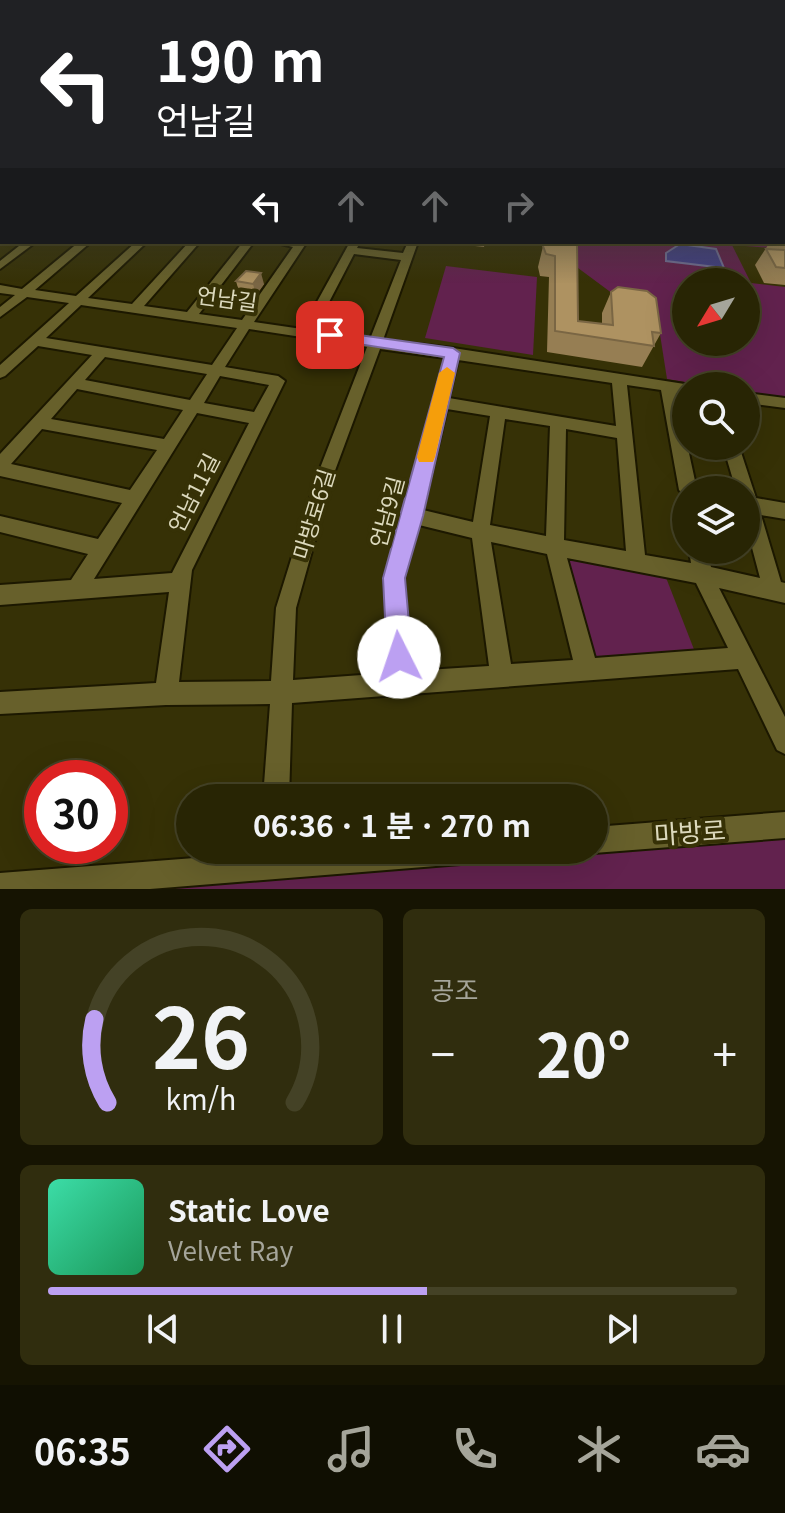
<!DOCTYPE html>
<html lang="ko">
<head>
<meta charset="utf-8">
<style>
  :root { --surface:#282504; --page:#302d0e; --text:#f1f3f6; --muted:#a5a59a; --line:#444226; --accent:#bca0f2 }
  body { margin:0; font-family:Georgia,"Noto Sans KR",serif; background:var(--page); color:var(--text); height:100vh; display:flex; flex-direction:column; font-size:30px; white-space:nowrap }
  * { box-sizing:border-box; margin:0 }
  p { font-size:26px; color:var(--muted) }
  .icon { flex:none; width:44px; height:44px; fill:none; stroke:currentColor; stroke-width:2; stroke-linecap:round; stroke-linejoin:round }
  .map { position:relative; height:889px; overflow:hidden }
  .panel { display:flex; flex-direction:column; gap:20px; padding:20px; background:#161402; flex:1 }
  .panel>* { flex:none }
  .guide { position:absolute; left:0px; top:0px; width:786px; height:244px; box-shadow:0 8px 32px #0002,0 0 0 2px var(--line); background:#202124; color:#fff; overflow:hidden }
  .needle { width:52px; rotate:232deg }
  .fabs { position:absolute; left:672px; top:268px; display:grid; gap:16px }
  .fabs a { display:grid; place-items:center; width:88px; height:88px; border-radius:50%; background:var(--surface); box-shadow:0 8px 32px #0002,0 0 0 2px var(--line); font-size:40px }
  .speed { position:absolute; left:24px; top:760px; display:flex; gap:16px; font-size:40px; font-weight:700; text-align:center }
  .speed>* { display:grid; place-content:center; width:104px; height:104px; border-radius:50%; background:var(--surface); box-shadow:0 8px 32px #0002,0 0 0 2px var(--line); line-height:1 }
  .speed .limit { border:12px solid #d22; background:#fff; color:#111 }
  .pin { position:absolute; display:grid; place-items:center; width:68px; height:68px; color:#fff; margin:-34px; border-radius:16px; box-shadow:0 4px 12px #0006 }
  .me { position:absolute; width:88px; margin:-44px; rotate:356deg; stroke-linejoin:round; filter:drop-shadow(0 0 6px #0008) }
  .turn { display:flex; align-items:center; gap:28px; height:168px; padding:0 24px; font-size:36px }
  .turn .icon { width:104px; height:104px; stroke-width:2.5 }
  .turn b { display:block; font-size:56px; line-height:68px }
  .lanes { display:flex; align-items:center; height:76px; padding:0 24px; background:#0003; justify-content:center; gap:40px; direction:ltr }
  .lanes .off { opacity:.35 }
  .big { font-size:60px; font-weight:700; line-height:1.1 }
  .panel .card { flex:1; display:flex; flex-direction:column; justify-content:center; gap:12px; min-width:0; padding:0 28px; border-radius:12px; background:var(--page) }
  .panel .dial { align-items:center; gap:0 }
  .dial svg { height:208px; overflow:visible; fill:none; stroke:var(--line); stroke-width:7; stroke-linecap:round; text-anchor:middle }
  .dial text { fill:var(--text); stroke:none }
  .song { display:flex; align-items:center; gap:24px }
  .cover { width:96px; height:96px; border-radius:12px; background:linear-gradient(135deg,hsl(160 70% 55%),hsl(150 70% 35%)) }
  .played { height:8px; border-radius:4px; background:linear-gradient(90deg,var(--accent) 55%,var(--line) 55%) }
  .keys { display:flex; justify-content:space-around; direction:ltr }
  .heat { display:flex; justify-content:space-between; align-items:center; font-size:44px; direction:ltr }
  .panel .tiles { flex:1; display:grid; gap:20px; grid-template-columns:1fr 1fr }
  .card:last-child { grid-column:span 2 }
  .trip { position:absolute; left:176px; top:784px; width:432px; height:80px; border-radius:40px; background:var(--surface); box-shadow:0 8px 32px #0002,0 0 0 2px var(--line); font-weight:700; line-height:80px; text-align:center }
  .tab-bar { display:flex; height:128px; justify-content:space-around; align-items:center; background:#100f02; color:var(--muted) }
  .tab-bar .icon { width:56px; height:56px }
  .tab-bar .current { color:var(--accent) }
  .tab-bar b { font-size:36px; color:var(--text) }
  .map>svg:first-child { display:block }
</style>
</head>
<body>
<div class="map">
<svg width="785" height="889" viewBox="0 0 785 889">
  <rect width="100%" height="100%" fill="#363106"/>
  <!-- green -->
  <g fill="#62224e" fill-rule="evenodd">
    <path d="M 785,222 L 785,249 L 732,245 L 751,283 L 785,287 L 785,398 L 746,392 L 746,386 L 709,386 L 667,379 L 659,328 L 574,265 L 571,242 L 784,242 ZM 686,282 L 746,282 L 746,342 L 686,342 Z"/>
    <polygon points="446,266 537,277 533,355 425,338"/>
    <polygon points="565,555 665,575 695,652 595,660"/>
    <polygon points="785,838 785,889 124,889"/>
  </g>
  <!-- water -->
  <polygon fill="#434086" stroke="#716e96" stroke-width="2" points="680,244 716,249 724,268 666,261 666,253"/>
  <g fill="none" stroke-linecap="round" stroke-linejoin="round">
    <!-- minor casing -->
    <g stroke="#1c1800" stroke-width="4">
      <g id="minor">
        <polygon points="2,161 2,167 0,168 0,162"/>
        <polygon points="784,172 785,173 785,179 784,178"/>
        <polygon points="2,187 2,194 0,195 0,188"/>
        <rect x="784" y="191" width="1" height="6"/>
        <rect x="784" y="214" width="1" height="6"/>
        <polygon points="24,242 36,242 0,269 0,261"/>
        <path d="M 79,242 L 91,242 L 35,290 L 76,296 L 136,242 L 147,242 L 88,298 L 132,304 L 189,242 L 200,242 L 144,306 L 187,312 L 243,242 L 254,242 L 199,314 L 242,320 L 293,247 L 273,242 L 307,242 L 254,322 L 302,329 L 350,242 L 360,242 L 357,248 L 403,253 L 408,242 L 418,242 L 383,340 L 453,348 L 691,385 L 686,386 L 686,394 L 676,393 L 697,490 L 686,490 L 686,497 L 679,490 L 661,390 L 627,385 L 645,555 L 691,563 L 689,550 L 707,550 L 711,567 L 760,578 L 746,525 L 746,490 L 736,490 L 723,446 L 739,446 L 756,498 L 785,503 L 785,519 L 761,515 L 781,582 L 785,583 L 785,603 L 719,588 L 785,717 L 785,754 L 777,750 L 738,669 L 292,703 L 289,798 L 263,798 L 270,704 L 166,705 L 0,714 L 0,692 L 156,683 L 169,592 L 0,605 L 0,585 L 71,580 L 88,554 L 0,532 L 0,516 L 98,539 L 122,503 L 0,476 L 0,454 L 92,355 L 38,346 L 5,376 L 0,378 L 0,365 L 69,303 L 27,297 L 0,317 L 0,307 L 15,295 L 0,293 L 0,285 L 22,289 ZM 354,254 L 401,260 L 370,339 L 314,331 ZM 81,305 L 237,328 L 212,365 L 46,338 ZM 249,329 L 367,347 L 317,476 L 276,608 L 271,681 L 179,682 L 192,570 L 285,381 L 278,376 L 225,367 ZM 380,349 L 445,358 L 404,516 L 384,578 L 389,673 L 293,680 L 296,608 L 333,476 ZM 105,357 L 207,374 L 190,400 L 85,380 ZM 458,360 L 612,383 L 616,426 L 449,398 ZM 220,376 L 269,385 L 254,412 L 204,403 ZM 77,389 L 183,410 L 164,439 L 51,419 ZM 447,409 L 490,416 L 473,522 L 423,510 ZM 197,413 L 249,423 L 172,573 L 94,579 ZM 505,419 L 550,426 L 546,536 L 490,525 ZM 42,429 L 157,450 L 130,490 L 11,464 ZM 566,429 L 617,438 L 626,551 L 564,540 ZM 419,525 L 472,538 L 489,666 L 411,671 L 404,578 ZM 491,542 L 547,554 L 573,660 L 511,664 ZM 567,558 L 696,583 L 728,648 L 595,658 Z"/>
        <polygon points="746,393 785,398 785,408 746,403"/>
        <polygon points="785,812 785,838 594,853 586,850 594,850 594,827"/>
        <polygon points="299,850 486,850 482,859 473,863 150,889 0,889 0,873"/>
      </g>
    </g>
    <!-- major casing -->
    <g stroke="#1c1800" stroke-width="4">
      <polygon id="major" points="2,225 2,233 0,234 0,226"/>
    </g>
    <!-- minor -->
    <use href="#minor" fill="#67602b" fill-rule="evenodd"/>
    <!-- major -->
    <use href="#major" fill="#ae805b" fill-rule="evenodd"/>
  </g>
  <!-- wall -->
  <g fill="#967e53">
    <polygon points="785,234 785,285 764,283 755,265 770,242 784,242"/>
    <polygon points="439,242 485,242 484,247"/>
    <polygon points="544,242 577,242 578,321 602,324 602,313 611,292 661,333 642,367 547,352 549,277 540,276 538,267"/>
    <polygon points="236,281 264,284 256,295 239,292"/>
    <polygon points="686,392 686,412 683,411 681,400"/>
  </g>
  <!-- shaded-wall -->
  <polygon fill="#7a6644" points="261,273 264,284 256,295 253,284"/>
  <!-- building -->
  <g fill="#ae9261" stroke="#7a6644" stroke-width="2">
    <polygon points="544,242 577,242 578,321 613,325 611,292 618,287 647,291 656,298 661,333 652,332 654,346 555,331 555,256 546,254 543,246"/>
    <polygon points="766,249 785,250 785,268 776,267"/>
    <polygon points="246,271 261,273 253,284 236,281"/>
  </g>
  <!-- sky -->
  <linearGradient id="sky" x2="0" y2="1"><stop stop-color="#1e1b03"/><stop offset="0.56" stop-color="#4c4e3b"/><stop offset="1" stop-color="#4c4e3b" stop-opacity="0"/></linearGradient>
  <rect width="785" height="284" fill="url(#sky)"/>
  <!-- route -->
  <polygon fill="#bca0f2" stroke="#7a689d" stroke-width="2" points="330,331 453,348 460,353 423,516 405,578 412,657 408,666 399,670 391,666 387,657 383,578 444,357 325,339 325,332"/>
  <!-- slow -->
  <polygon fill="#f59e0b" points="447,367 455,373 435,457 433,462 419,462 417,457 439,373"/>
  <g text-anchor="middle" stroke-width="8" stroke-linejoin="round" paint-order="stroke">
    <!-- street labels -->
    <g font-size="22" fill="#dcd9bd" stroke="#363106">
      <text transform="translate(227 299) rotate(8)" y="8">언남길</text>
      <text transform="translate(194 493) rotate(-63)" y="8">언남11길</text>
      <text transform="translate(387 512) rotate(-75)" y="8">언남9길</text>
      <text transform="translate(314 514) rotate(-73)" y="8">마방로6길</text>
    </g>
    <!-- near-street labels -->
    <g font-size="26" fill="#dcd9bd" stroke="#363106">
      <text transform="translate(690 833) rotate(-4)" y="9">마방로</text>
    </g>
  </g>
</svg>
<div class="fabs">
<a><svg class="needle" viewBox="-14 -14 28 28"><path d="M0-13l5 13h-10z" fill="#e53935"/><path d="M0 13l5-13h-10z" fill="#a5a59a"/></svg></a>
<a><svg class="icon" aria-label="search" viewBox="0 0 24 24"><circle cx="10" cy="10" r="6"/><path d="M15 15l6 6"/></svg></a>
<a><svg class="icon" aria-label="layers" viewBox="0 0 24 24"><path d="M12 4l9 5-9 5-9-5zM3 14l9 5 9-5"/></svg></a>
</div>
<div class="speed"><div class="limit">30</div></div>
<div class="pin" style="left:330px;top:335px;background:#d93025"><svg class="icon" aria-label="arrive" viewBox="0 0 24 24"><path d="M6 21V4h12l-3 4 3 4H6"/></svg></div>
<svg class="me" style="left:399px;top:657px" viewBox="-20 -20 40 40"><circle r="19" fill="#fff"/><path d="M0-13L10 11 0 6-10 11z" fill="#bca0f2"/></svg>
<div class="trip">06:36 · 1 분 · 270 m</div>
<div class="guide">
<div class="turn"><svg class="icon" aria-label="left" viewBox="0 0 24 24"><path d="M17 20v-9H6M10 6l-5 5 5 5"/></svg><div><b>190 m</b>언남길</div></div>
<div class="lanes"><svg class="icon" aria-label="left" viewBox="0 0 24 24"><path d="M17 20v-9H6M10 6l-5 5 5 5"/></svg><svg class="icon off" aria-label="ahead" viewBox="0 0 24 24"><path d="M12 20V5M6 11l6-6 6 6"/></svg><svg class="icon off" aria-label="ahead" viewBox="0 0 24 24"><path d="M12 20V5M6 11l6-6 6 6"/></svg><svg class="icon off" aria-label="right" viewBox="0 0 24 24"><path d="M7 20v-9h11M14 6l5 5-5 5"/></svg></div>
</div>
</div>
<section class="panel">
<div class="tiles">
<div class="card dial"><svg viewBox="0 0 100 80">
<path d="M14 69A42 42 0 1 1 86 69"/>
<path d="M14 69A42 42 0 0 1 9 37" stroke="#bca0f2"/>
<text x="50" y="56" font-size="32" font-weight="700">26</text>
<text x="50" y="72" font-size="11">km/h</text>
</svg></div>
<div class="card"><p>공조</p>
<div class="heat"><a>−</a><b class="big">20°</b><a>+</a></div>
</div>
<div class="card">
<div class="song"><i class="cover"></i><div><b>Static Love</b><p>Velvet Ray</p></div></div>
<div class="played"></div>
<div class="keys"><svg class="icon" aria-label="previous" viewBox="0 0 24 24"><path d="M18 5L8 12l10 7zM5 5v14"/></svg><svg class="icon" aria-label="pause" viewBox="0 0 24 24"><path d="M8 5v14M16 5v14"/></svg><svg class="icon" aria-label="next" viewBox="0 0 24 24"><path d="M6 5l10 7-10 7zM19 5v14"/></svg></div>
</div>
</div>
</section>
<nav class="tab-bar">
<b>06:35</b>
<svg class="icon current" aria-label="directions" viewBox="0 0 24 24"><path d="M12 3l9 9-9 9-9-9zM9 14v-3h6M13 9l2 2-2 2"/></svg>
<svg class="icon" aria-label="music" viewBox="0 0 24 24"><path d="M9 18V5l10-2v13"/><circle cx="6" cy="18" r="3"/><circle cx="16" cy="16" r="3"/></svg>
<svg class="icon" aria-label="phone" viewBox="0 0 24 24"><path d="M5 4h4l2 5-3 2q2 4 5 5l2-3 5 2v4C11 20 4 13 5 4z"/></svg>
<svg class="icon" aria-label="climate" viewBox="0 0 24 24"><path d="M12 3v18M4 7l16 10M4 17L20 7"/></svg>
<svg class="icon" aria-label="car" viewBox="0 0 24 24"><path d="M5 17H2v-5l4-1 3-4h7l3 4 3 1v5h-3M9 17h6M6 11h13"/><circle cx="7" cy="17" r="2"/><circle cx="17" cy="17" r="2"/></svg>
</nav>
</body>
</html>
